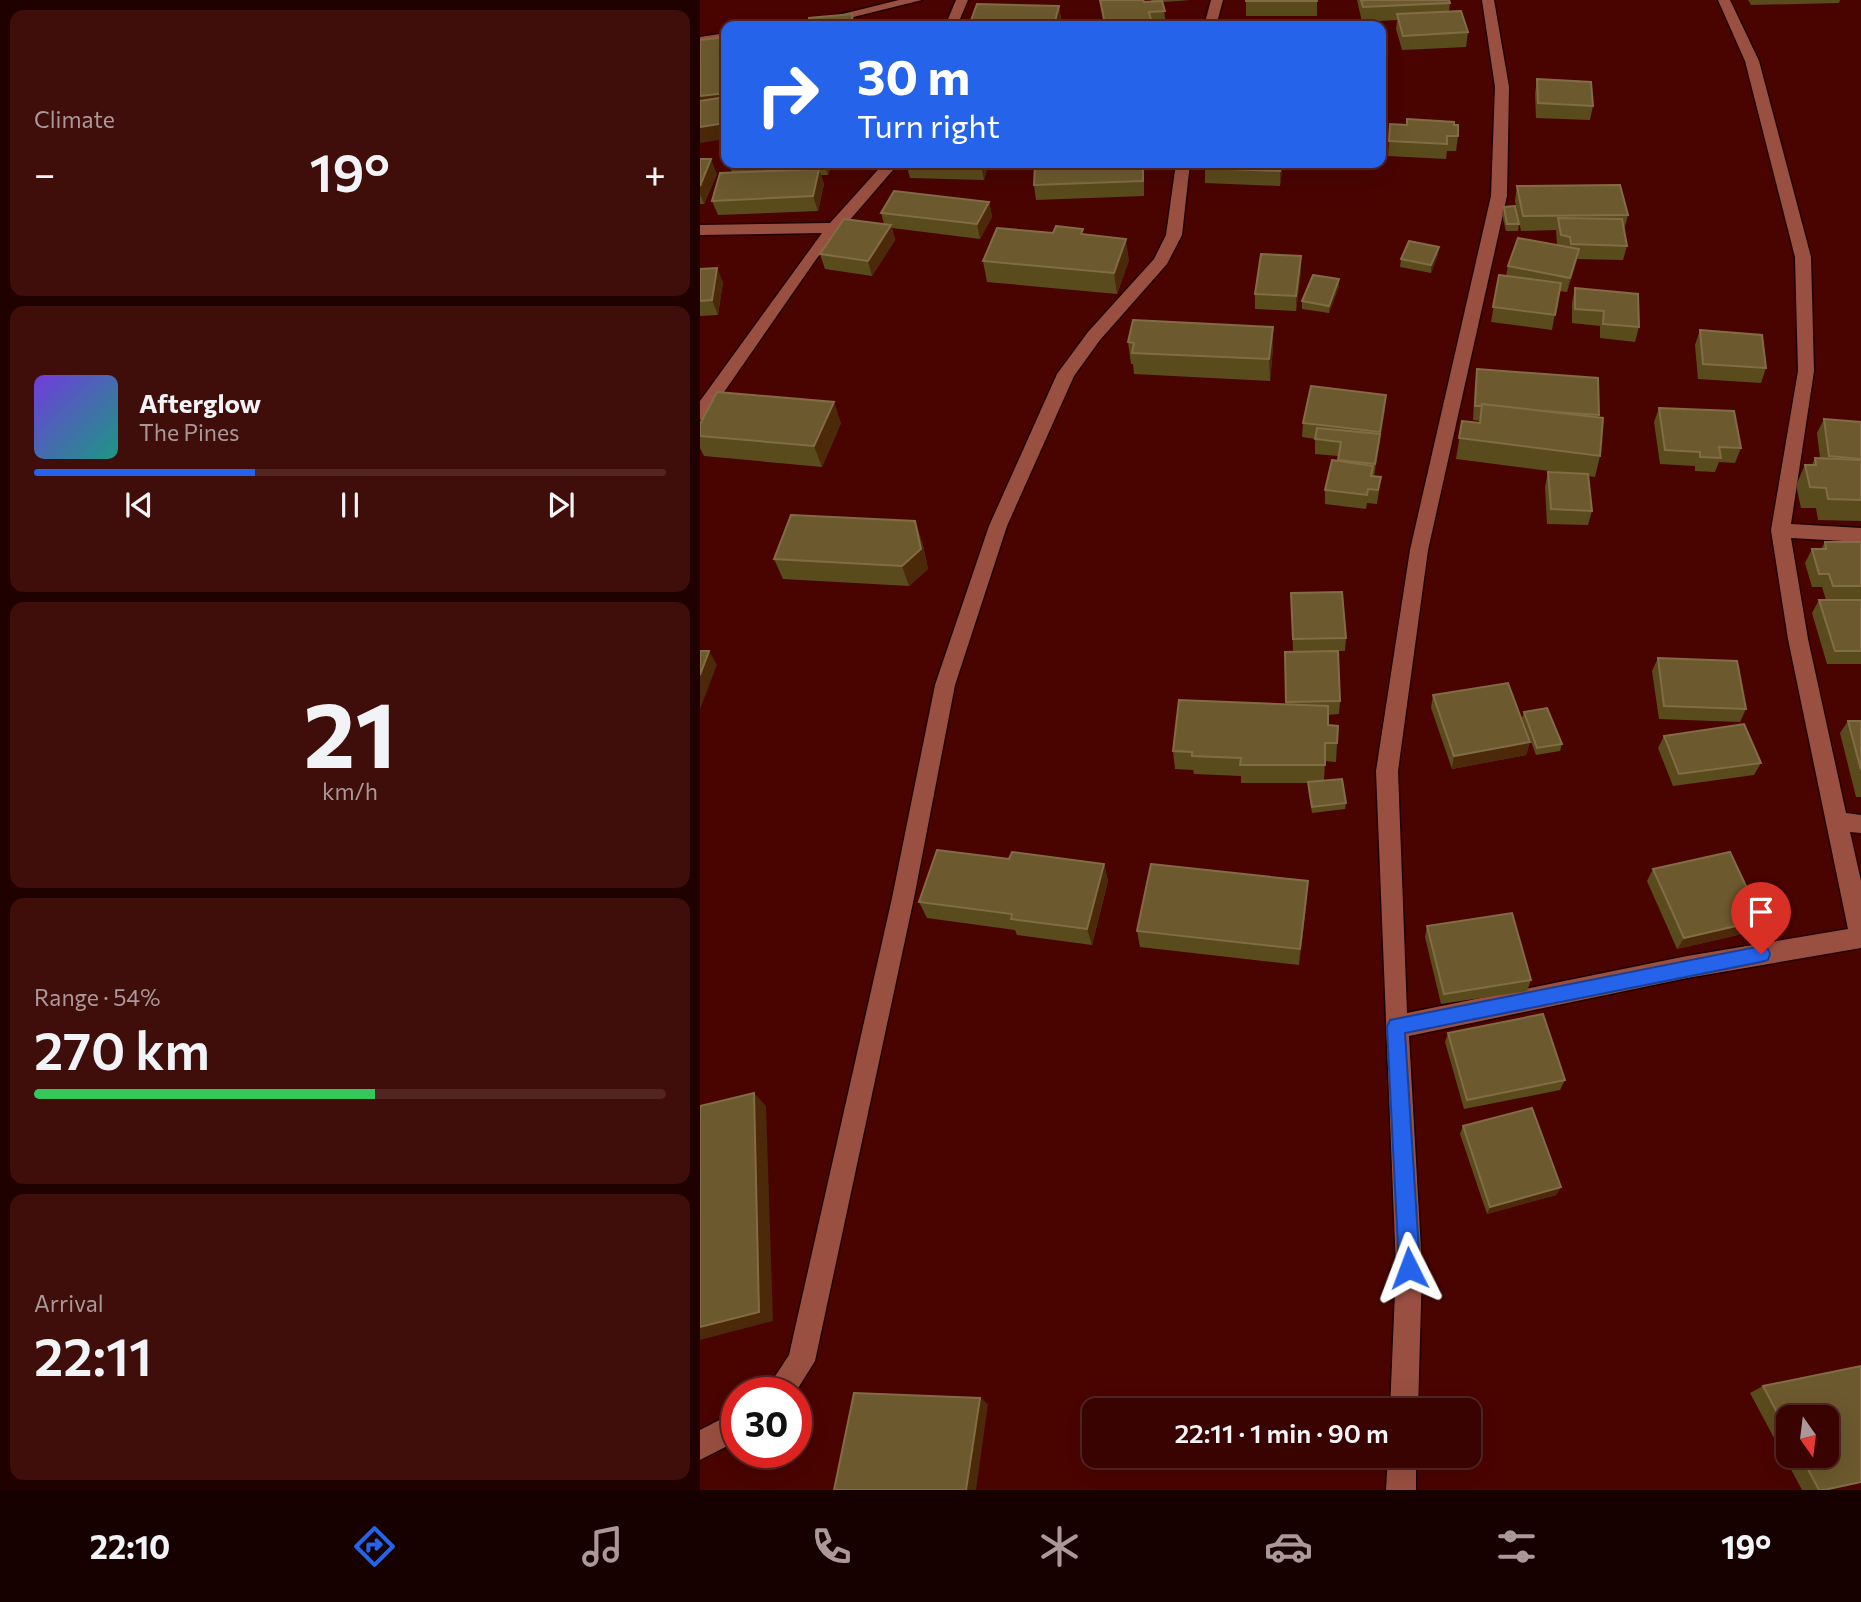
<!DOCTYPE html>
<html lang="en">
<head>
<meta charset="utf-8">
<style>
  :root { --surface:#380300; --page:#3f0d0a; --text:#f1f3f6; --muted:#ab9899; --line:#522522; --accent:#2563eb }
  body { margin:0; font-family:Commissioner,sans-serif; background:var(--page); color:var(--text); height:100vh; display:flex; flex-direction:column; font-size:26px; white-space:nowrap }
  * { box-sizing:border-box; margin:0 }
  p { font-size:23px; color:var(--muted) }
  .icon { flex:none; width:38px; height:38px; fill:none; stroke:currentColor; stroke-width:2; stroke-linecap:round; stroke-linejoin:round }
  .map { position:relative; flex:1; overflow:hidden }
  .panel { display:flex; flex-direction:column; gap:10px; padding:10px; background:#1f0200; width:700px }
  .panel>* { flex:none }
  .hud { position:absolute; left:21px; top:21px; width:665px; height:147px; border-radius:14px; box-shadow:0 7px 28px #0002,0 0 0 2px var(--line); background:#2563eb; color:#fff; overflow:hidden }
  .needle { width:46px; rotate:166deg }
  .fabs { position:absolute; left:1076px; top:1405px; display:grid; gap:14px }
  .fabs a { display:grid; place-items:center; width:63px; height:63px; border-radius:14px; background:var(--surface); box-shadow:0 7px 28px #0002,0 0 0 2px var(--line); font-size:35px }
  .speed { position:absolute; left:21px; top:1377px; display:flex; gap:14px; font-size:35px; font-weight:700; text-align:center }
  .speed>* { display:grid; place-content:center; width:91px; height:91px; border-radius:50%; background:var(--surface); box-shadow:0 7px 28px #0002,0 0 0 2px var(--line); line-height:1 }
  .speed .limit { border:10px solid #d22; background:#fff; color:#111 }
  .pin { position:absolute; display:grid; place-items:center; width:60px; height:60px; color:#fff; margin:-72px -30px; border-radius:50% 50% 50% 0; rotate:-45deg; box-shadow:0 0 7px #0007 }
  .pin .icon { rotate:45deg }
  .me { position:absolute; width:77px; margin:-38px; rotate:357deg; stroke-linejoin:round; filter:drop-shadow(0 0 5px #0008) }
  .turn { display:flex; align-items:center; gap:24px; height:147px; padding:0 21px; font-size:32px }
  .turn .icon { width:91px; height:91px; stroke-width:2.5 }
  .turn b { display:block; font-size:49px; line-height:60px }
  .big { font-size:52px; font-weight:600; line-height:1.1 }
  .panel .tile { flex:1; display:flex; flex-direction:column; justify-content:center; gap:10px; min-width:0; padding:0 24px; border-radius:14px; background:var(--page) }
  .panel .dial { align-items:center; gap:0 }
  .dial b { font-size:91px; line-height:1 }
  .song { display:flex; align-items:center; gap:21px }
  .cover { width:84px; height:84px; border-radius:10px; background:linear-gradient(135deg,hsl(260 70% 55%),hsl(170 70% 35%)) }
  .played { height:7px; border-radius:4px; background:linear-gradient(90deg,var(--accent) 35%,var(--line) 35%) }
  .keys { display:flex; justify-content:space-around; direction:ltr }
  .heat { display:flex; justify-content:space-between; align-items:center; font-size:38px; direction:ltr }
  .charge { height:10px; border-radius:5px; background:linear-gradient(90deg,#34c759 54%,var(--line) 0) }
  .trip { position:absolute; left:382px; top:1398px; width:399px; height:70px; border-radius:14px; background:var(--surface); box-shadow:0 7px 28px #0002,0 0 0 2px var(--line); font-weight:600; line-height:70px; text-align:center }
  .tab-bar { display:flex; height:112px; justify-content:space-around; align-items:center; background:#160100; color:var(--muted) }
  .tab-bar .icon { width:49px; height:49px }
  .tab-bar .current { color:var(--accent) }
  .tab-bar b { font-size:32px; color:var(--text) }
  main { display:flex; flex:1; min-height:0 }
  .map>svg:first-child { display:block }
</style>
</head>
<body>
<main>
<section class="panel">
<div class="tile"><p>Climate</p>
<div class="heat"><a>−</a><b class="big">19°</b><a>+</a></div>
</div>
<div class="tile">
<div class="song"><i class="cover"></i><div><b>Afterglow</b><p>The Pines</p></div></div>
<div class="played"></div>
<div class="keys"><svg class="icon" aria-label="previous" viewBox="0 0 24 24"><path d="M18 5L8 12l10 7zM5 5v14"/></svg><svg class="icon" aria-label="pause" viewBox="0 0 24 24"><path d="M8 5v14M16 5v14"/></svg><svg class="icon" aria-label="next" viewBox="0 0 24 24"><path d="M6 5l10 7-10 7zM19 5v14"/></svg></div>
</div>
<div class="tile dial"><b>21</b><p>km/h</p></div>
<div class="tile"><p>Range · 54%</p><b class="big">270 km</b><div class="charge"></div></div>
<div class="tile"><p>Arrival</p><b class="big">22:11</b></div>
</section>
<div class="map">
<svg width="1161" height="1490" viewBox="0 0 1161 1490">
  <rect width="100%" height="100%" fill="#4a0400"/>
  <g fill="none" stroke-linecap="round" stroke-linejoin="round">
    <!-- street casing -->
    <g stroke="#210100" stroke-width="3">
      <g id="street">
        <polygon points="199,0 222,0 117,26 94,26"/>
        <polygon points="256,0 268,0 257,26 245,26"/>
        <polygon points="511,0 523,0 516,26 504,26"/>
        <polygon points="782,0 794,0 809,87 807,196 728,550 698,771 707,1013 987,956 1148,929 1088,639 1071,530 1098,371 1095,257 1045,61 1018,0 1030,0 1059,61 1111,257 1114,371 1091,524 1161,528 1161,542 1091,538 1108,639 1146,813 1161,815 1161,833 1150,832 1161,881 1161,948 987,978 709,1036 722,1268 718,1410 690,1410 696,1268 676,771 710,550 791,196 795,87"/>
        <polygon points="26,33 26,41 0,45 0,37"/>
        <polygon points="184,163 199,163 117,258 6,418 0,420 0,401 122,233 0,235 0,225 130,223"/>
        <polygon points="476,163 490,163 482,235 467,264 400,340 374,376 307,526 255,685 214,898 115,1361 95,1393 64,1393 89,1355 192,898 235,685 289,526 357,374 388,332 454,259 466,235"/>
        <polygon points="37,1411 37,1441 0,1460 0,1430"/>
        <polygon points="688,1456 716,1456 716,1490 686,1490"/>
      </g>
    </g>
    <!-- street -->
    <use href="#street" fill="#9a5041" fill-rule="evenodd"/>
  </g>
  <!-- wall -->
  <g fill="#5a4b1c" fill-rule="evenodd">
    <polygon points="400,0 444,2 452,2 451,0 491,0 463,2 466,26 404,26"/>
    <rect x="546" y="0" width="71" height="16"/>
    <polygon points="657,0 749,0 750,3 749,11 768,32 766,47 702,50 696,29 697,20 662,22"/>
    <polygon points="1048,0 1140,0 1139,3 1051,5"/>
    <polygon points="359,6 361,20 359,26 271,26 270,23"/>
    <polygon points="837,79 893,106 890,120 836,118 835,94"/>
    <polygon points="690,124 754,125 758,136 756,151 747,151 746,159 688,156"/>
    <polygon points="0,159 17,174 4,204 0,204"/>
    <polygon points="29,163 132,163 128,175 121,175 124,184 118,211 18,215 12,201 32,173"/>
    <polygon points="206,163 288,165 284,180 210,178"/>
    <polygon points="335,163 444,163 444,196 336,200 334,185"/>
    <polygon points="583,163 580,186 505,183 505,168"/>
    <polygon points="817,186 928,215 924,230 927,246 923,260 877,259 867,292 859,291 852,330 791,322 799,275 806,276 808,266 857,245 856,230 821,231 815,201"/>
    <polygon points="289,202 292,217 280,239 192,228 195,240 172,276 125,269 120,254 184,224 181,213"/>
    <polygon points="804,207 819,224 818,231 806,231 802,214"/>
    <polygon points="353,233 384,235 429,260 417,294 287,282 283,261"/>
    <polygon points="738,254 731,273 700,267 701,259"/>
    <polygon points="0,269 23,282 18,315 0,316"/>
    <polygon points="601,271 596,311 555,309 555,294"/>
    <polygon points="639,286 629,313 602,309 602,301"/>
    <polygon points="875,288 939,327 935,342 900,338 900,326 872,323 872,303"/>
    <polygon points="1000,330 1066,368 1061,383 998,379 995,345"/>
    <polygon points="428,342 573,348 570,381 434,374 433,364 431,364"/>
    <polygon points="777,369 899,415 900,456 895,477 888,476 892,511 888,525 847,524 845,487 848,472 865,473 756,459 762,421 779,423 780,421 773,420 775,383"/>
    <polygon points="959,408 1041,448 1035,463 1019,462 1015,472 995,471 995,466 960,464 954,422"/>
    <polygon points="685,409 674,476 681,477 677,504 667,503 666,509 625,504 625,490 638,461 638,456 615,454 615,439 602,437 603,423"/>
    <polygon points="1124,419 1161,422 1161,521 1118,520 1116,508 1101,508 1096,485 1105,465 1112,465 1115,458 1120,458 1117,433"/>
    <polygon points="141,423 122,467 4,456 0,448 0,424"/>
    <polygon points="222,541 228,569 209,586 83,579 74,559"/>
    <polygon points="1125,542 1161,542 1161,664 1127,664 1112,613 1119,600 1126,600 1122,587 1112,587 1105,563 1112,549 1121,549"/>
    <polygon points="591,593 646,638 645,651 638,651 640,701 639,714 628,715 628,725 638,726 636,762 625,761 624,780 646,803 645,809 612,813 608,789 608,783 541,783 541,776 494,774 493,770 475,769 473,751 586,704 585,652 593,651"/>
    <polygon points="958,658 1046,709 1040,722 959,719 952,671"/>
    <polygon points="733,695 830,742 826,755 752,769 731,708"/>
    <polygon points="824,712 862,744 860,751 836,755 822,718"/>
    <polygon points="1148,721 1161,721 1161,797 1156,797 1140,733"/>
    <polygon points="964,736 1061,763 1054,775 973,786 958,748"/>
    <polygon points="309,859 404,864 408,881 392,945 317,935 315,930 227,918 219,902"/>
    <polygon points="953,869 1062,920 1055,931 977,949 947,881"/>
    <polygon points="607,898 599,965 440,947 437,931"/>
    <polygon points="727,926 831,980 827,991 741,1004 725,937"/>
    <polygon points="748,1033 865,1080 860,1090 764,1109 745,1042"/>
    <polygon points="763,1126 861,1187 856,1195 787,1214 760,1134"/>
    <path d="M 1161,1366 L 1161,1482 L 1127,1490 L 1102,1490 L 1050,1393 L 1063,1386 ZM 1088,1418 L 1127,1456 L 1088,1456 Z"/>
  </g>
  <!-- shaded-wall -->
  <g fill="#4c2909">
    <polygon points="359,6 361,20 359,26 354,26"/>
    <polygon points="26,93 26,108 0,111 0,96"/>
    <polygon points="26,123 26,139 0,143 0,127"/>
    <polygon points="11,159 17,174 4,204 0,194 0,186"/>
    <polygon points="124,163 132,163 128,175"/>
    <polygon points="281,163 288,163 288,165 284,180 281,165"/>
    <polygon points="581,163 583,163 580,186 580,171"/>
    <polygon points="119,169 124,184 118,211 113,196"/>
    <polygon points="289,202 292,217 280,239 277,224"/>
    <polygon points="191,225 195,240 172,276 168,261"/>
    <polygon points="426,239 429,260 417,294 414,273"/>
    <polygon points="739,247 738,254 731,273 731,265"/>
    <polygon points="879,249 876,264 867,292 870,278"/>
    <polygon points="601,256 601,271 596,311 596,296"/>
    <polygon points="17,268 23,282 18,315 12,300"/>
    <polygon points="639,279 639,286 629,313 629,306"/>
    <polygon points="573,327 573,348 570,381 569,359"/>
    <polygon points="686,395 685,409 674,478 680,432"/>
    <polygon points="134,402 141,423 122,467 114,446"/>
    <polygon points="215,521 222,541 228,569 209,586 202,566"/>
    <polygon points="9,651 17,665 0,709 0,675"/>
    <polygon points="830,742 826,755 752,769 754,756"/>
    <polygon points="404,864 408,881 392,945 387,929"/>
    <polygon points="608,881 607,898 599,965 600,949"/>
    <polygon points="1062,920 1055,931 977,949 984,938"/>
    <polygon points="54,1093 66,1106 73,1321 0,1340 0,1327"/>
    <polygon points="861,1187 856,1195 787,1214 790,1207"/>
    <polygon points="280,1398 288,1404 276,1490 266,1490"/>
  </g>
  <!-- building -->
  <g fill="#6c592e" stroke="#826c46" stroke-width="2">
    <polygon points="400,0 443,0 444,2 462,1 465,11 449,12 451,20 405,24"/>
    <rect x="546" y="0" width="71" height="1"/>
    <polygon points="661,0 749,0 750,3 663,7"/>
    <polygon points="277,4 359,6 354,25 270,23"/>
    <polygon points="761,11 768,32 703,36 697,14"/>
    <polygon points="152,14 153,26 109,26 109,18"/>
    <polygon points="84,23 85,26 55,26"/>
    <polygon points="26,37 26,93 0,96 0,40"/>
    <polygon points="837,79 891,82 893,106 838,103"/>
    <polygon points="26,97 26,123 0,127 0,101"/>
    <polygon points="707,119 754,122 754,125 758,125 758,136 747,136 747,144 689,141 690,124 707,125"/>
    <polygon points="0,159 11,159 0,186"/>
    <polygon points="206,163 281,163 281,165"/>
    <polygon points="335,163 443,163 443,181 334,185"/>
    <polygon points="506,163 581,163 580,171 505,168"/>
    <polygon points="119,169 113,196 12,201 20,173"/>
    <polygon points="920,185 928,215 823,216 817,186"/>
    <polygon points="194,191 289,202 277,224 181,213"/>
    <polygon points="815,206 819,224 807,224 804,207"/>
    <polygon points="858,218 922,219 927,246 871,244 870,237 861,235"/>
    <polygon points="144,219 191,225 168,261 120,254"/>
    <polygon points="356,226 383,229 381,234 426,239 414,273 283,261 297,228 353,233"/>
    <polygon points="818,238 879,249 870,278 808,266"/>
    <polygon points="709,241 739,247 731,265 701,259"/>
    <polygon points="561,254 601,256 596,296 555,294"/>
    <polygon points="17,268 12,300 0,301 0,269"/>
    <polygon points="613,275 639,279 629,306 602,301"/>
    <polygon points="799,275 861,283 855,315 793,307"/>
    <polygon points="875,288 938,294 939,327 903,324 904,311 875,309"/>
    <polygon points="433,320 573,327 569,359 432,353 434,343 428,342"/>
    <polygon points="1000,330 1062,335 1066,368 1003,364"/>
    <polygon points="777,369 898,378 899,415 842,411 782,404 782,406 775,406"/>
    <polygon points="611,386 686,395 680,432 603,423"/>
    <polygon points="17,392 134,402 114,446 0,436 0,424"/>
    <polygon points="782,404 903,418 900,456 759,438 762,421 780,423"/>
    <polygon points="959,408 1034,411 1041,448 1019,447 1021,458 1000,457 1000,452 965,450"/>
    <polygon points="1124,419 1161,422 1161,459 1129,456"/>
    <polygon points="617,428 680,434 675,464 638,460 641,442 615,439"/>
    <polygon points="1115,458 1161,460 1161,500 1128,499 1126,488 1110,487 1105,465 1116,465"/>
    <polygon points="632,460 673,466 671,476 681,477 678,490 668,489 667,495 625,490"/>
    <polygon points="848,472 888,474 892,511 851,509"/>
    <polygon points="91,515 215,521 221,549 202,566 74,559"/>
    <polygon points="1125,542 1161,542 1161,586 1133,586 1129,574 1119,574 1112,549 1126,549"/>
    <polygon points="642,592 646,638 593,639 591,593"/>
    <polygon points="1119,600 1161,600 1161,651 1135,651"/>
    <polygon points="0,651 9,651 0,675"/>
    <polygon points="638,651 640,701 586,702 585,652"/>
    <polygon points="958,658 1037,661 1046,709 964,706"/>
    <polygon points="808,683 830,742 754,756 733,695"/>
    <polygon points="479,700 628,706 628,725 638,726 637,743 625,743 625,765 540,765 541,758 492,756 492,752 473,751"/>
    <polygon points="847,708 862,744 837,748 824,712"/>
    <polygon points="1148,721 1161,721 1161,770"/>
    <polygon points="1044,724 1061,763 979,774 964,736"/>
    <polygon points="642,779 646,803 612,807 608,782"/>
    <polygon points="237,850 309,859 312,852 404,864 387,929 311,919 312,914 219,902"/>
    <polygon points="1030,852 1062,920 984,938 953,869"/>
    <polygon points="451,864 608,881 600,949 437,931"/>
    <polygon points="812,913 831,980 744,994 727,926"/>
    <polygon points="843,1014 865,1080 767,1100 748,1033"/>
    <polygon points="54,1093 59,1312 0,1327 0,1106"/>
    <polygon points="832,1108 861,1187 790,1207 763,1126"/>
    <polygon points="1161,1366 1161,1482 1124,1490 1119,1490 1101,1456 1127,1456 1127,1418 1088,1418 1088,1433 1063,1386"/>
    <polygon points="154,1393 280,1398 266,1490 134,1490"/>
  </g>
  <!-- route -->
  <polygon fill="#2563eb" stroke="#184099" stroke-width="2" points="1061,946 1068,949 1070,954 1068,960 1061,962 705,1033 720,1268 717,1275 709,1278 702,1275 699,1268 687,1027 690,1020"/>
</svg>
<div class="fabs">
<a><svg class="needle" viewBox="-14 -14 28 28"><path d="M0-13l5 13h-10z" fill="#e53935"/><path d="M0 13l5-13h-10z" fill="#ab9899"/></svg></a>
</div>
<div class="speed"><div class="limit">30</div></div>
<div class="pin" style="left:1061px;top:954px;background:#d93025"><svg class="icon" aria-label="arrive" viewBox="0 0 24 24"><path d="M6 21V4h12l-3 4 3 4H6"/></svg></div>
<svg class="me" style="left:709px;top:1268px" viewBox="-20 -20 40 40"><path d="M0-17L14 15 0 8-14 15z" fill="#2563eb" stroke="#fff" stroke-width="4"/></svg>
<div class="trip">22:11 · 1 min · 90 m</div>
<div class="hud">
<div class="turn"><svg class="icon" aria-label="right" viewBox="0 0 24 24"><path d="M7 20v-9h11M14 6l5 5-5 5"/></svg><div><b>30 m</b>Turn right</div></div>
</div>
</div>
</main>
<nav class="tab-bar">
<b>22:10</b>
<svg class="icon current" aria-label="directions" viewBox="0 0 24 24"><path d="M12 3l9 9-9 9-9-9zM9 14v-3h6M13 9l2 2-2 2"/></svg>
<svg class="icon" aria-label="music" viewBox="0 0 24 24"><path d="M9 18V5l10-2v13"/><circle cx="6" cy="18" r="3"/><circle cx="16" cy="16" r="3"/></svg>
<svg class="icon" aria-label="phone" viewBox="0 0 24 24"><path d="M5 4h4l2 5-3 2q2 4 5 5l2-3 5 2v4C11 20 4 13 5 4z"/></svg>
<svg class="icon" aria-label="climate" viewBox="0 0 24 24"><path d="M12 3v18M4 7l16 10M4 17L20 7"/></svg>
<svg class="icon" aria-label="car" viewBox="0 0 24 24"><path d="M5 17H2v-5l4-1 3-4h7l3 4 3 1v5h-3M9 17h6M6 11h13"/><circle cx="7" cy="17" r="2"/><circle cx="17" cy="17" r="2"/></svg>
<svg class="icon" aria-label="filters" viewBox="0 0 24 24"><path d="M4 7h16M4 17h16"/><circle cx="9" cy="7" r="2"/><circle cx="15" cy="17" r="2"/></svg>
<b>19°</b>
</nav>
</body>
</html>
